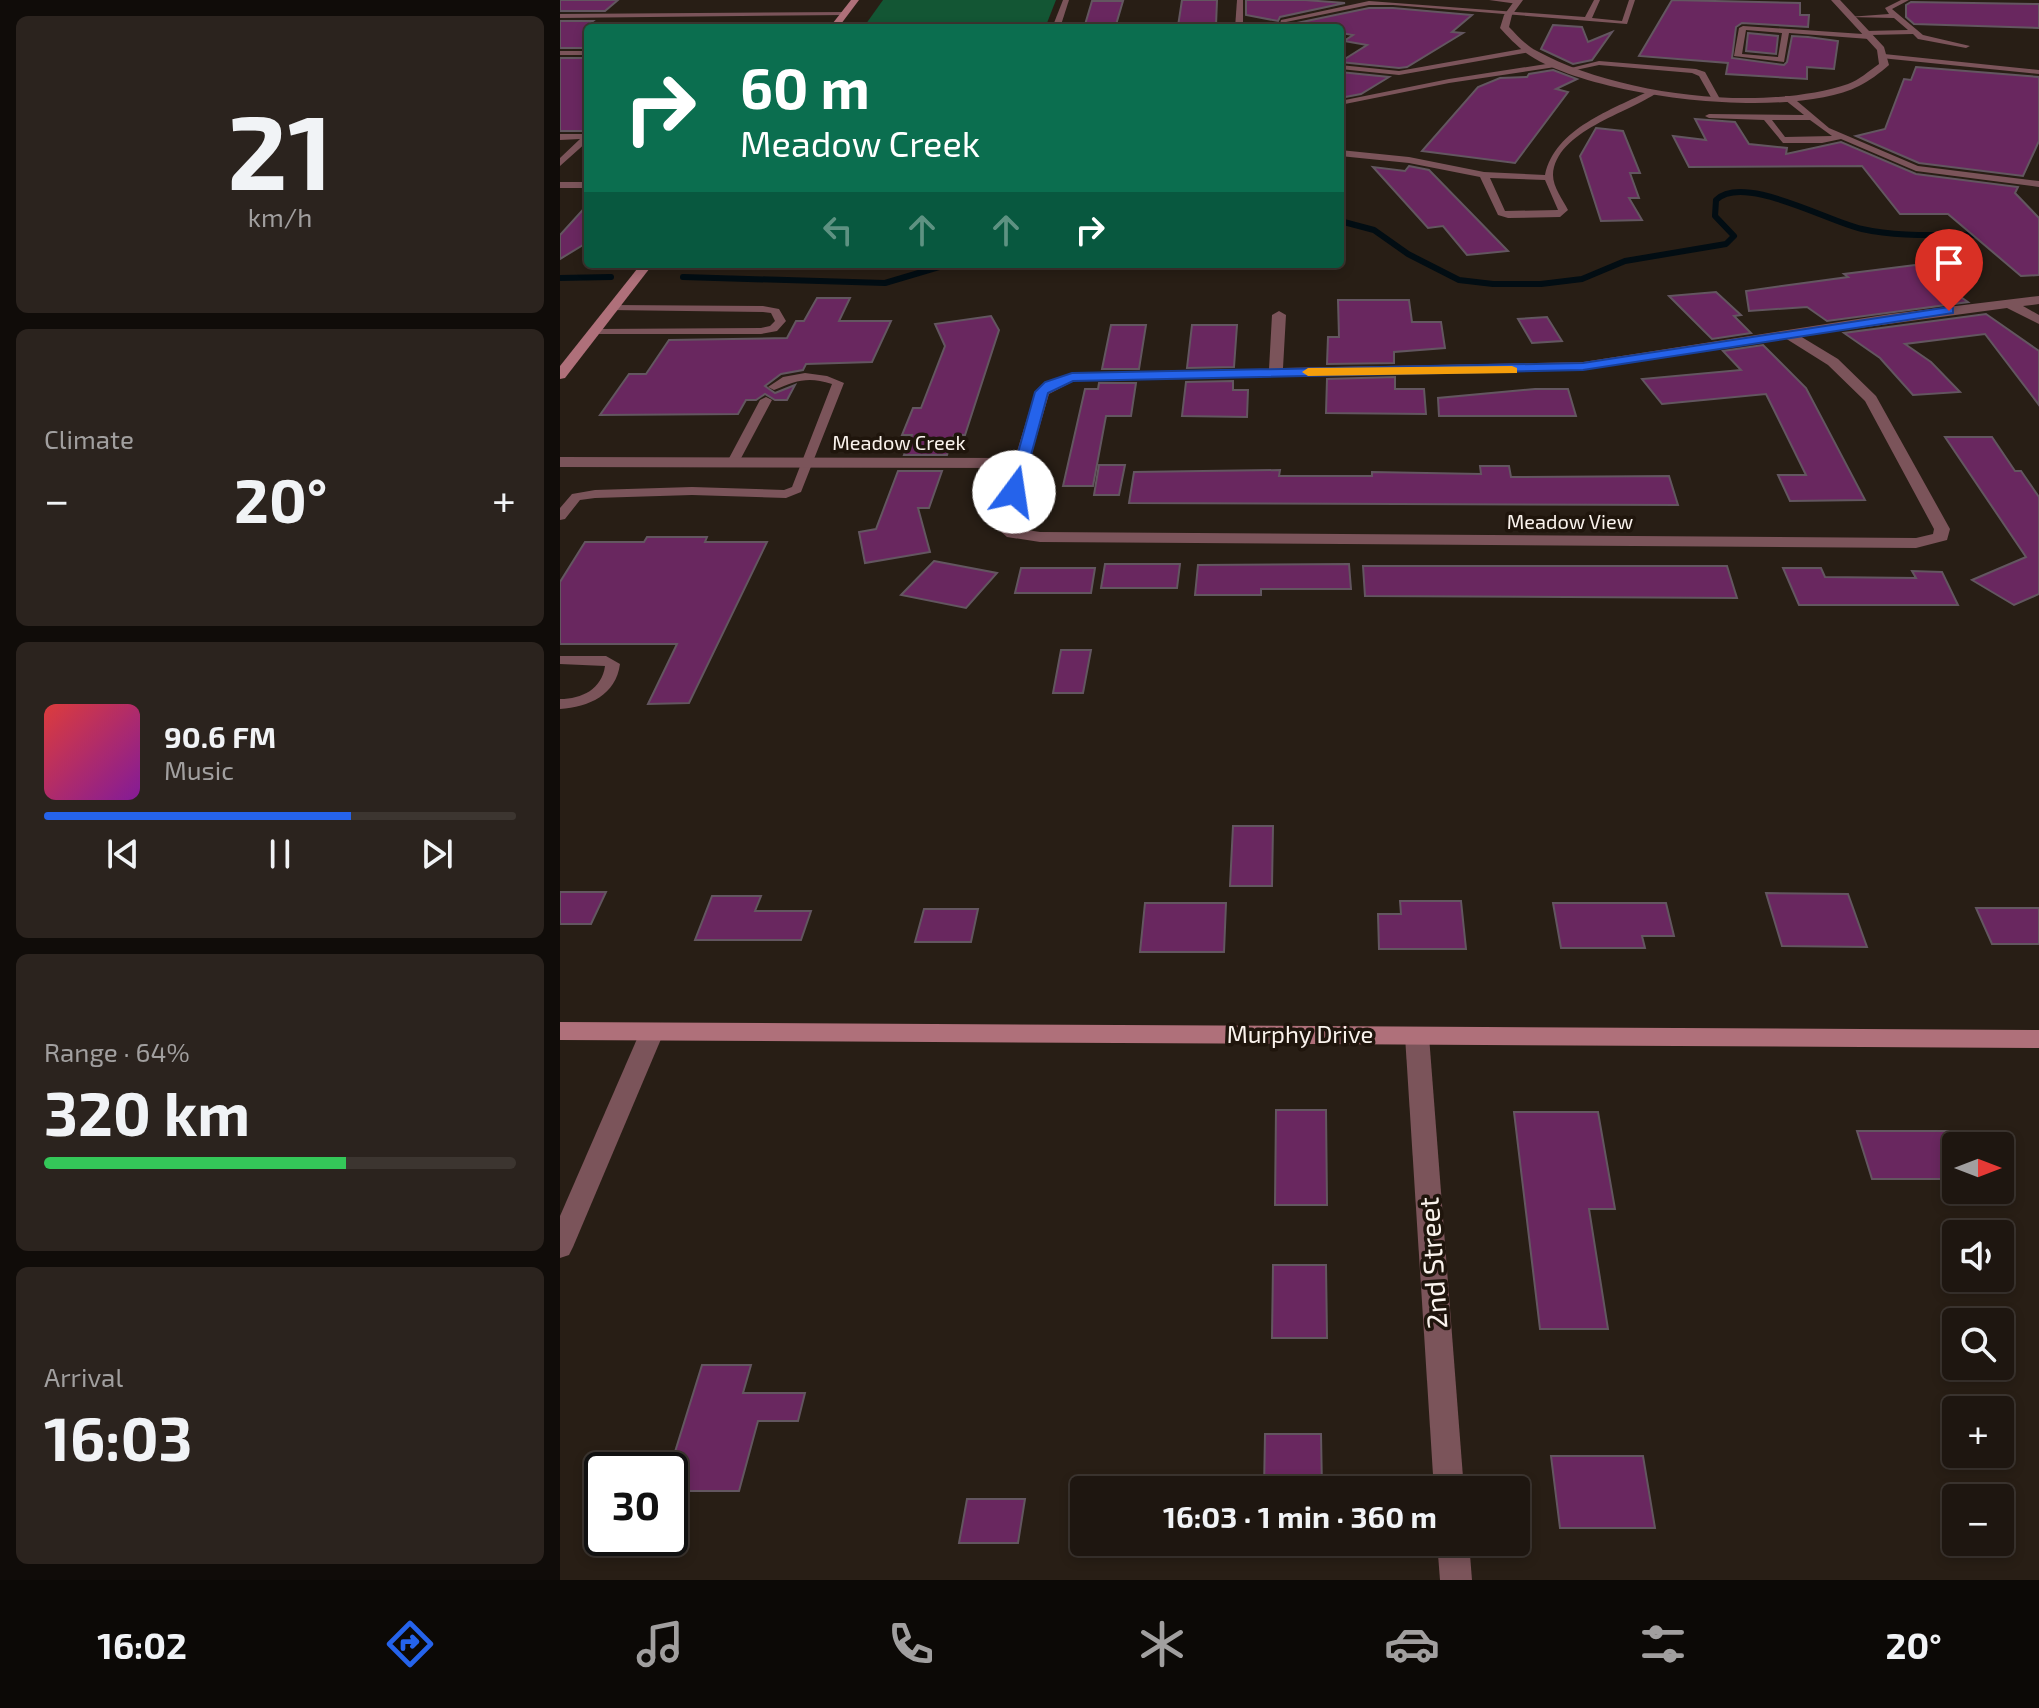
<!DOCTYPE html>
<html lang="en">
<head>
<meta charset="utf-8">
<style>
  :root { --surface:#1e1610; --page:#2b231e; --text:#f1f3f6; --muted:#a19f9f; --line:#3c3530; --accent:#2563eb }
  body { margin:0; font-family:"Exo 2",sans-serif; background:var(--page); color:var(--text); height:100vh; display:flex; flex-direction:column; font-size:30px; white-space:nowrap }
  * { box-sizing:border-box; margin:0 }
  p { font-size:26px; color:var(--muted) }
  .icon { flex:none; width:44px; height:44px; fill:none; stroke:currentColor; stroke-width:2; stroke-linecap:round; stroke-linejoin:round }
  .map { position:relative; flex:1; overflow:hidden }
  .panel { display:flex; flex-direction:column; gap:16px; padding:16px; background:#100c09; width:560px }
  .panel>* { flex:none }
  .hud { position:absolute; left:24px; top:24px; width:760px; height:244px; border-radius:8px; box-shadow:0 4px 12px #0003,0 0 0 2px var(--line); background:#0b6e4f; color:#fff; overflow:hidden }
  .needle { width:52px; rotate:90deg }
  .controls { position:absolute; left:1382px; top:1132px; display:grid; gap:16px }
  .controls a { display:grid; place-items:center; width:72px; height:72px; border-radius:8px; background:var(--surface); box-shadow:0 4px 12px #0003,0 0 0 2px var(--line); font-size:40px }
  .speed { position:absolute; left:24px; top:1452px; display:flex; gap:16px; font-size:40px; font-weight:700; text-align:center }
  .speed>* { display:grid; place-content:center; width:104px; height:104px; border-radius:50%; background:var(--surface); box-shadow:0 4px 12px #0003,0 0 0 2px var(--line); line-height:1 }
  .speed .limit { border:4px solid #111; border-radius:12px; background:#fff; color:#111 }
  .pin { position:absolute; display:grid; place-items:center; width:68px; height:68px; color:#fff; margin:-82px -34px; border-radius:50% 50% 50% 0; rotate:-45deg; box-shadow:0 0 8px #0007 }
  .pin .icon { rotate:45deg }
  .me { position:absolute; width:88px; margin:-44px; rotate:14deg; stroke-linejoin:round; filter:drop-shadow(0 0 6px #0008) }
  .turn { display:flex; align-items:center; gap:28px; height:168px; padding:0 24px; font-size:36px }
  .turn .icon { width:104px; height:104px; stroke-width:2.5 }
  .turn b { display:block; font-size:56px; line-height:68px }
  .lanes { display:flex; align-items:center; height:76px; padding:0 24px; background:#0003; justify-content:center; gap:40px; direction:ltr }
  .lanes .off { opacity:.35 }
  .big { font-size:60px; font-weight:700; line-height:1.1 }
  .panel .widget { flex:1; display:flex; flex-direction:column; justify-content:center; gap:12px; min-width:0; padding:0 28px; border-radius:12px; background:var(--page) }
  .panel .dial { align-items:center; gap:0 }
  .dial b { font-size:104px; line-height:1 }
  .song { display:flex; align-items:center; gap:24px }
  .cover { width:96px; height:96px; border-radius:12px; background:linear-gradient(135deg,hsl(0 70% 55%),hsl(290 70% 35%)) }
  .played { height:8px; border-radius:4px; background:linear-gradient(90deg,var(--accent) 65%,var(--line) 65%) }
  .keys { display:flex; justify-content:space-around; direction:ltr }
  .heat { display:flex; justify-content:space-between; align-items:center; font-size:44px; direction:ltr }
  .charge { height:12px; border-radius:6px; background:linear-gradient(90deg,#34c759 64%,var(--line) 0) }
  .trip { position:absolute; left:510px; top:1476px; width:460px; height:80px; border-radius:8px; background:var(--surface); box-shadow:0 4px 12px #0003,0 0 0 2px var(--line); font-weight:700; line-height:80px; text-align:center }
  .tabs { display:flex; height:128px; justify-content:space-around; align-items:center; background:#0c0906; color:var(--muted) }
  .tabs .icon { width:56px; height:56px }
  .tabs .selected { color:var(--accent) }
  .tabs b { font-size:36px; color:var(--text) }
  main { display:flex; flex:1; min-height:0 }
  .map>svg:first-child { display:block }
</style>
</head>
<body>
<main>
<section class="panel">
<div class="widget dial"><b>21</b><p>km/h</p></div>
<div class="widget"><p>Climate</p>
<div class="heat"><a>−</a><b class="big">20°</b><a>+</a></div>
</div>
<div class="widget">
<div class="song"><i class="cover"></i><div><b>90.6 FM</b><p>Music</p></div></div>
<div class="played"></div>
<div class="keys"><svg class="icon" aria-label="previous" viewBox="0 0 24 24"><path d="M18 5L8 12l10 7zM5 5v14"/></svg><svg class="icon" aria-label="pause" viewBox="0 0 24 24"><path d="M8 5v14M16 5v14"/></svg><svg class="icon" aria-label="next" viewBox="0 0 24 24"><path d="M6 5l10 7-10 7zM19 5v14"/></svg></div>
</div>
<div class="widget"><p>Range · 64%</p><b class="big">320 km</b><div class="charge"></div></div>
<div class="widget"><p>Arrival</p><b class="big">16:03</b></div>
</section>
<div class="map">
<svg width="1479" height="1580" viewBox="0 0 1479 1580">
  <rect width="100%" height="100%" fill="#281e15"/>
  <!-- green -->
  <polygon fill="#135634" points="323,0 496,0 485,28 303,28"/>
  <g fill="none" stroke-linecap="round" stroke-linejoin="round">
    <!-- stream -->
    <g stroke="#020d13" stroke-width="6">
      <path d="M 780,221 L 814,230 L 848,254 L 899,280 L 933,284 L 981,284 L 1022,279 L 1065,261 L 1166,244 L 1174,236 L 1155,216 L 1156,200 C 1183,173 1269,222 1302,229 C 1342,238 1384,234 1425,235"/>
      <polyline points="123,277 325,283 389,264"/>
      <polyline points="0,278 51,277"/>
    </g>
  </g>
  <!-- building -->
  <g fill="#69275f" stroke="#635660" stroke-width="2">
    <polygon points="0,0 58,0 45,11 0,11"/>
    <polygon points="622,0 657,0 656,26 618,26"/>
    <polygon points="686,0 745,0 785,3 720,17 718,21 686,15"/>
    <polygon points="1112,0 1240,3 1240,15 1249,15 1248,27 1182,23 1176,27 1172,58 1224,65 1227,62 1232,36 1248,37 1278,41 1274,69 1247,67 1247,79 1166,74 1168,63 1079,56"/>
    <polygon points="532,1 563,1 555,28 524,28"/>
    <polygon points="1351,2 1479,4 1479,28 1354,24 1346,17 1346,5"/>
    <polygon points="809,8 833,8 912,15 892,32 903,33 847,67 839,68 780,62 807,45 784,41 793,35 780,33 780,28 732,24"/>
    <polygon points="0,21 33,21 28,25 28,48 0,48"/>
    <polygon points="993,25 1022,27 1028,42 1052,32 1032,60 1013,64 981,49"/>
    <polygon points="1188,33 1218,36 1216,54 1186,51"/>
    <rect x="0" y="58" width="28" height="73"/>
    <polygon points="1356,67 1479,77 1479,141 1463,176 1359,163 1296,136 1325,129 1344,79 1351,80"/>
    <polygon points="993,70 1017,79 996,89 1008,92 955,163 862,151 918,87 940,78 967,77 969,74"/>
    <polygon points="780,72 829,77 801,94 780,98"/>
    <polygon points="1135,119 1175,122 1189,144 1227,148 1226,154 1281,142 1356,174 1458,187 1455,193 1479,218 1479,275 1461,276 1388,214 1340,214 1302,166 1129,167 1113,136 1146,140"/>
    <polygon points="1036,128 1063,131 1080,173 1070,173 1079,198 1069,198 1082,220 1041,221 1020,156"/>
    <polygon points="849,166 869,170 948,251 907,255 883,226 868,228 813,167 845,171"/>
    <polygon points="28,204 28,242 0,259 0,235"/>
    <polygon points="1355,265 1408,302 1267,321 1247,307 1189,311 1186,291 1288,277 1284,274"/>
    <polygon points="1156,292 1181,315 1174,316 1191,333 1152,339 1109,296"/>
    <polygon points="257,298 290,298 279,321 331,321 312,362 246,364 243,370 221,374 205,386 215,393 235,385 227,400 215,400 205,394 196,400 186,400 178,414 40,415 69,374 86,374 109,340 227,338 236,321 244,321"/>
    <polygon points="778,300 849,300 852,322 881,322 885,348 834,352 834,363 767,364 768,337 779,337"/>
    <polygon points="1426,314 1479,351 1479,405 1425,334 1345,344 1371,362 1400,392 1353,395 1320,358 1284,333"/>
    <polygon points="431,316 439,330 405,435 394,435 387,455 344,455 352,435 342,435 353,408 361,408 385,346 375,324"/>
    <polygon points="987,317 1002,341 972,343 958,319"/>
    <polygon points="551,325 586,325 579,369 542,369"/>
    <polygon points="632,325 677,325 674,367 627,368"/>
    <polygon points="1203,345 1246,388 1305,500 1230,501 1218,475 1246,475 1206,394 1102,404 1082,379 1181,370 1163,351"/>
    <polygon points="835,377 835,389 864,389 866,414 766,413 767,379"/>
    <polygon points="673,381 673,390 688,390 687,417 622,416 626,382"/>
    <polygon points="539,383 576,383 571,416 546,416 533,486 503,486 525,389 538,389"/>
    <polygon points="975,389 1008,389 1016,416 879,416 878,398"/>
    <polygon points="1385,437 1432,437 1455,471 1461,471 1479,497 1479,594 1454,605 1412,580 1466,557"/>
    <polygon points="539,465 565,465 559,495 534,495"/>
    <polygon points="920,466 949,466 951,477 1109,476 1118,505 569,503 574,472 720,470 719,476 812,476 812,472 921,474"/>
    <polygon points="338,471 382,471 369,508 358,508 370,552 305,563 299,532 316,529"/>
    <polygon points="87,537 147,537 145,542 207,542 129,703 88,704 117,644 0,644 0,582 25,542 84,542"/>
    <polygon points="374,561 437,573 406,608 341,595"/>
    <polygon points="545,564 620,564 617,588 541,588"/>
    <polygon points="789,564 791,589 701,589 701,595 635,595 638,565"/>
    <polygon points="803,566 1167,566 1177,598 805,596"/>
    <polygon points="461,568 535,568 531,593 455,593"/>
    <polygon points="1223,568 1261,568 1265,577 1356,578 1352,571 1382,572 1398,605 1239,605"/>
    <polygon points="501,650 531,650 523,693 493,693"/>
    <polygon points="673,826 713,826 712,886 670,886"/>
    <polygon points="0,892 46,892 31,924 0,924"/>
    <polygon points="1206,893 1288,894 1307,947 1222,946"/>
    <polygon points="152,896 201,896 195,911 251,911 241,940 135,940"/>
    <polygon points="840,901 901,901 906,949 819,949 818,914 841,914"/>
    <polygon points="585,903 666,903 664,952 580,952"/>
    <polygon points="993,903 1106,903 1114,936 1082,936 1085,948 1001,948"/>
    <polygon points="1416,908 1479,908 1479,944 1432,944"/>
    <polygon points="364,909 418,909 411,942 355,942"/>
    <polygon points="716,1110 766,1110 767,1205 715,1205"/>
    <polygon points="954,1112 1038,1112 1055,1209 1029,1209 1048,1329 980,1329"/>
    <polygon points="1297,1131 1396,1131 1396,1179 1312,1179"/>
    <polygon points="713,1265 766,1265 767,1338 712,1338"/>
    <polygon points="142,1365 191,1365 183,1393 245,1393 238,1421 198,1421 179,1491 110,1491 110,1468"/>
    <polygon points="705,1434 761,1434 762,1490 704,1490"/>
    <polygon points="991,1456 1083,1456 1095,1528 1000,1528"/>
    <polygon points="407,1499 465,1499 458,1543 399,1543"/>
  </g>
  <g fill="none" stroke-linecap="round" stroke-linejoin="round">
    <!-- service -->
    <g fill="#7b545a" fill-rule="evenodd">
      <polygon points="503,0 509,0 500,28 492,28"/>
      <polygon points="677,0 683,0 683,28 675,28"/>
      <polygon points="929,0 958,0 961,2 958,4"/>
      <polygon points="1034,0 1040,0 1032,18 1062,21 1069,0 1075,0 1067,24 833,5 809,5 726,22 727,28 719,28 721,20 809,1 1025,17"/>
      <path d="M 1341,0 L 1349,0 L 1332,9 L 1363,35 L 1410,46 L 1406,48 L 1358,39 L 1353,34 L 1310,35 L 1313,37 L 1309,39 L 1229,33 L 1224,62 L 1174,56 L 1179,28 L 1183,26 L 1303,34 L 1306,31 L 1348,30 L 1334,18 L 1288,17 L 1329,14 L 1325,8 ZM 1186,30 L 1222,33 L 1218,57 L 1182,54 Z"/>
      <polygon points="287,12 285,15 0,18 0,14"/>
      <polygon points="967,48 970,52 839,75 780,69 780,65 839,71"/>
      <rect x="0" y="51" width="28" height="4"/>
      <polygon points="1324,54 1479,70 1479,74 1321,58"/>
      <polygon points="1039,61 1136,69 1145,72 1160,99 1153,101 1139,76 1132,73 1039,65 1011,71 1007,69"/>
      <polygon points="999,62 1002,66 889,83 780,105 780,101 889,79"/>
      <path d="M 1091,90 L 1098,92 C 1069,113 995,131 993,175 C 993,187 1003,200 1008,210 L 1000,217 L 948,218 L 938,215 L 920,177 L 849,163 L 780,156 L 780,150 L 849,157 L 924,172 L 985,175 C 995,128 1052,110 1091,90 ZM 930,178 L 985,180 L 998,210 L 945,211 Z"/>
      <path d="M 1225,96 L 1231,96 L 1269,128 L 1358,166 L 1479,181 L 1479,187 L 1356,171 L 1281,139 L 1262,143 L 1223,143 L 1204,120 L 1149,118 L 1145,116 L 1149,114 L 1244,115 L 1225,100 ZM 1212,120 L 1250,120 L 1272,136 L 1225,137 Z"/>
      <polygon points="0,134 28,134 28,141 0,166 0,158 20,139 0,140"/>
      <polygon points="53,305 203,306 219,309 226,321 217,331 201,334 30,334 30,330 34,329 201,328 210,326 215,321 211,313 203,312 49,310 48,308"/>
      <path d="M 245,373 L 267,376 L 284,383 L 241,492 L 226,498 L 132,495 L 35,498 L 20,500 L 5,519 L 0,520 L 0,508 L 12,494 L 35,490 L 132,487 L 224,490 L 232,487 L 272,384 C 247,376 236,381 214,390 L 208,387 L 223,377 Z"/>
      <polygon points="206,397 212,400 179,462 177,465 169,465 167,462 200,400"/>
      <path d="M 0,656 L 46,656 L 60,664 C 56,695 29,707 0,709 L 0,699 C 22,699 42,689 45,666 L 0,664 Z"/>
    </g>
    <!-- minor -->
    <g fill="#7b545a" fill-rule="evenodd">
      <path d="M 955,0 L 963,0 L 952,15 L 949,27 C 957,35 966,46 977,51 C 1057,95 1201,113 1288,84 C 1299,80 1309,71 1319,64 L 1317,50 L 1271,0 L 1280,0 L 1324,47 L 1329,65 C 1320,73 1309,81 1299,86 C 1229,121 1030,98 966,53 C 957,46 947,36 940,28 L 944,15 Z"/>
      <rect x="0" y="182" width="28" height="6"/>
      <path d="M 1479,296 L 1479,304 L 1463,306 L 1479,315 L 1479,324 L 1447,308 L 1240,336 L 1278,359 L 1316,396 L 1390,529 L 1387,540 L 1356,548 L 480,542 L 447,537 L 439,530 L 452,468 L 0,467 L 0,457 L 455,458 L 475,392 L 485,382 L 512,373 L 709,369 L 712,315 L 719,311 L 726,315 L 723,368 L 1023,362 L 1330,314 ZM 1225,338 L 1268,365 L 1305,401 L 1374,529 L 1373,534 L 1356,538 L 480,532 L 455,528 L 469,463 L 489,394 L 514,381 L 1023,370 Z"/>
      <polygon points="92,1023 100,1026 104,1032 13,1247 9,1255 0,1258 0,1216 80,1032 84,1026"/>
      <polygon points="857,1027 865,1030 869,1036 904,1490 874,1490 845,1036 849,1030"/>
      <polygon points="877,1542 909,1542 912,1580 880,1580"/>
    </g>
    <!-- secondary -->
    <g fill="#af707a" fill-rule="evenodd">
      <polygon points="291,0 299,0 278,28 269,28"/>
      <polygon points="81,264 93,264 5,378 0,379 0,366"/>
      <polygon points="0,1022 1479,1030 1479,1048 0,1040"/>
    </g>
  </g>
  <!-- route -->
  <polygon fill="#2563eb" stroke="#184099" stroke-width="2" points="1389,307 1393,308 1393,313 1023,370 513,381 488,393 461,492 454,496 447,492 475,392 485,382 512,373 1023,363"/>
  <!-- slow -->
  <polygon fill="#f59e0b" points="952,366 957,368 957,373 748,376 742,372 748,368"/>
  <g text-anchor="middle" stroke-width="7" stroke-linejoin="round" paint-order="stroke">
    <!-- far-street labels -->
    <g font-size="20" fill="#faf3ed" stroke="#1f150c">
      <text x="339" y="450">Meadow Creek</text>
      <text x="1010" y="529">Meadow View</text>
    </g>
    <!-- street labels -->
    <g font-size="24" fill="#faf3ed" stroke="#1f150c">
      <text x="740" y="1043">Murphy Drive</text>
    </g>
    <!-- near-street labels -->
    <g font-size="28" fill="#faf3ed" stroke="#1f150c">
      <text transform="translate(873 1263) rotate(-94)" y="10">2nd Street</text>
    </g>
  </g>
</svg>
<div class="controls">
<a><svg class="needle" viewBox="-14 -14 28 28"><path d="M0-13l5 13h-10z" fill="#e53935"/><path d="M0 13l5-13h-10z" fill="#a19f9f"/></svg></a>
<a><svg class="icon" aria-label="sound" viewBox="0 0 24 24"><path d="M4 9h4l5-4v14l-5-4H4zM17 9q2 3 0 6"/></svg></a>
<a><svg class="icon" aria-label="search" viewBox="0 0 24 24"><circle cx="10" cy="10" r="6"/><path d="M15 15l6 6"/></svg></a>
<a>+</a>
<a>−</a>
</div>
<div class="speed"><div class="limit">30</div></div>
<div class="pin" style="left:1389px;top:311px;background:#d93025"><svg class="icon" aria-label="arrive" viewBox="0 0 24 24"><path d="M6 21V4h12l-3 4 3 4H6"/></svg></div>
<svg class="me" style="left:454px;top:492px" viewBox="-20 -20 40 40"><circle r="19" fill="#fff"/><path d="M0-13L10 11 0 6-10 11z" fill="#2563eb"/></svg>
<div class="trip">16:03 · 1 min · 360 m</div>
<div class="hud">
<div class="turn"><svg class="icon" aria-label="right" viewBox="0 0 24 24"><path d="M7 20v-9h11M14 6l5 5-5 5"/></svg><div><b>60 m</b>Meadow Creek</div></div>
<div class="lanes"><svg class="icon off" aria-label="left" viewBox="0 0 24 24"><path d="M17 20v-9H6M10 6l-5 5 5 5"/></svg><svg class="icon off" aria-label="ahead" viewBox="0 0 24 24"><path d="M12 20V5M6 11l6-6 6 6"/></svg><svg class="icon off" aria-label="ahead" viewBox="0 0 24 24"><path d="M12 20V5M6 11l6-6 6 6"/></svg><svg class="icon" aria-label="right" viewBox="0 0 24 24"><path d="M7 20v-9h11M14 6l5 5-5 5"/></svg></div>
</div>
</div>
</main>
<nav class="tabs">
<b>16:02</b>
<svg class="icon selected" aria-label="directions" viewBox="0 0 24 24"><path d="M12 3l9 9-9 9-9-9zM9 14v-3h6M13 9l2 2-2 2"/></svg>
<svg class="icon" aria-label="music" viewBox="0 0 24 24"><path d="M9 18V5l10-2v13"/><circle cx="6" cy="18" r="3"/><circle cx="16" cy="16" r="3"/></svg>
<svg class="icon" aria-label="phone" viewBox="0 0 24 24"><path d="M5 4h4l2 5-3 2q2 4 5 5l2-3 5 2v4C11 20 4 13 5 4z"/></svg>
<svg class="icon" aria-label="climate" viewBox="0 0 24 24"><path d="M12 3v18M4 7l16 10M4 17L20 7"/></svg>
<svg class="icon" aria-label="car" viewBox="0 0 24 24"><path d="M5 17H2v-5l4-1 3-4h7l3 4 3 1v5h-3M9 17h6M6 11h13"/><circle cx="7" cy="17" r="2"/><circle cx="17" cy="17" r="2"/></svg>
<svg class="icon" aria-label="filters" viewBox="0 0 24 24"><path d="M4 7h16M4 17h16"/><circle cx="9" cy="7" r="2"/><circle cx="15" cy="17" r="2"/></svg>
<b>20°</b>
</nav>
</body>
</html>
